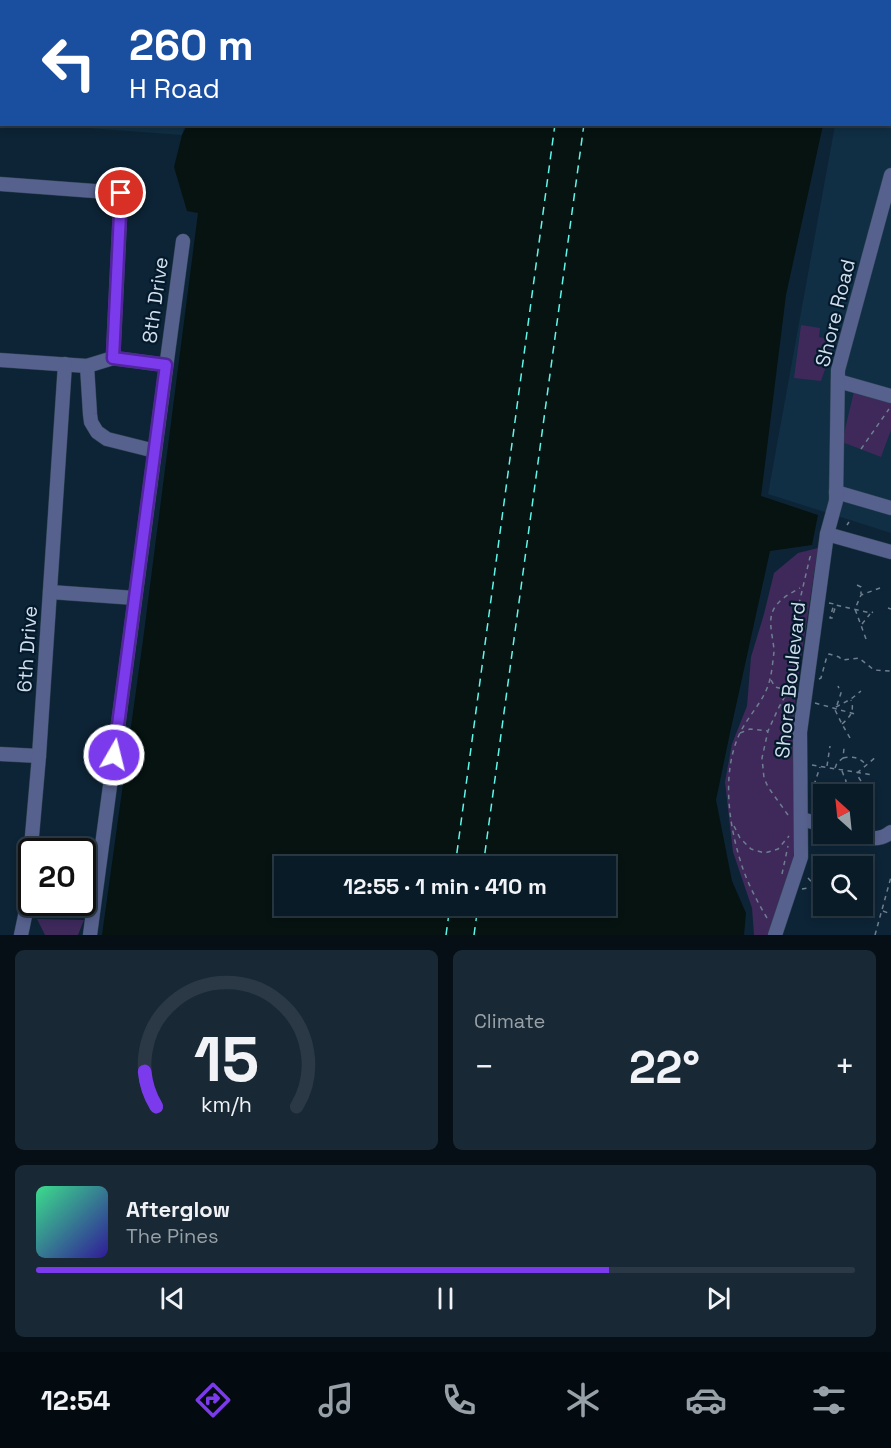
<!DOCTYPE html>
<html lang="en">
<head>
<meta charset="utf-8">
<style>
  :root { --surface:#0a1b28; --page:#182834; --text:#f1f3f6; --muted:#99a1a8; --line:#2a3945; --accent:#7c3aed }
  body { margin:0; font-family:"Space Grotesk",sans-serif; background:var(--page); color:var(--text); height:100vh; display:flex; flex-direction:column; font-size:22px; white-space:nowrap }
  * { box-sizing:border-box; margin:0 }
  p { font-size:20px; color:var(--muted) }
  .icon { flex:none; width:33px; height:33px; fill:none; stroke:currentColor; stroke-width:2; stroke-linecap:round; stroke-linejoin:round }
  .map { position:relative; height:935px; overflow:hidden }
  .side { display:flex; flex-direction:column; gap:15px; padding:15px; background:#060f16; flex:1 }
  .side>* { flex:none }
  .guide { position:absolute; left:0px; top:0px; width:891px; height:126px; box-shadow:0 3px 9px #0003,0 0 0 2px var(--line); background:#1a4fa0; color:#fff; overflow:hidden }
  .needle { width:39px; rotate:333deg }
  .buttons { position:absolute; left:813px; top:784px; display:grid; gap:12px }
  .buttons a { display:grid; place-items:center; width:60px; height:60px; border-radius:0px; background:var(--surface); box-shadow:0 3px 9px #0003,0 0 0 2px var(--line); font-size:30px }
  .speed { position:absolute; left:18px; top:838px; display:flex; gap:12px; font-size:30px; font-weight:700; text-align:center }
  .speed>* { display:grid; place-content:center; width:78px; height:78px; border-radius:50%; background:var(--surface); box-shadow:0 3px 9px #0003,0 0 0 2px var(--line); line-height:1 }
  .speed .limit { border:3px solid #111; border-radius:9px; background:#fff; color:#111 }
  .pin { position:absolute; display:grid; place-items:center; width:51px; height:51px; color:#fff; margin:-26px; border:3px solid #fff; border-radius:50%; box-shadow:0 2px 6px #0007 }
  .me { position:absolute; width:66px; margin:-33px; rotate:8deg; stroke-linejoin:round; filter:drop-shadow(0 0 4px #0008) }
  .turn { display:flex; align-items:center; gap:21px; height:126px; padding:0 30px; font-size:27px }
  .turn .icon { width:78px; height:78px; stroke-width:2.5 }
  .turn b { display:block; font-size:42px; line-height:51px }
  .big { font-size:45px; font-weight:600; line-height:1.1 }
  .side .widget { flex:1; display:flex; flex-direction:column; justify-content:center; gap:9px; min-width:0; padding:0 21px; border-radius:9px; background:var(--page) }
  .side .dial { align-items:center; gap:0 }
  .dial svg { height:156px; overflow:visible; fill:none; stroke:var(--line); stroke-width:7; stroke-linecap:round; text-anchor:middle }
  .dial text { fill:var(--text); stroke:none }
  .song { display:flex; align-items:center; gap:18px }
  .cover { width:72px; height:72px; border-radius:9px; background:linear-gradient(135deg,hsl(150 70% 55%),hsl(250 70% 35%)) }
  .played { height:6px; border-radius:3px; background:linear-gradient(90deg,var(--accent) 70%,var(--line) 70%) }
  .keys { display:flex; justify-content:space-around; direction:ltr }
  .heat { display:flex; justify-content:space-between; align-items:center; font-size:33px; direction:ltr }
  .side .tiles { flex:1; display:grid; gap:15px; grid-template-columns:1fr 1fr }
  .widget:last-child { grid-column:span 2 }
  .trip { position:absolute; left:274px; top:856px; width:342px; height:60px; border-radius:0px; background:var(--surface); box-shadow:0 3px 9px #0003,0 0 0 2px var(--line); font-weight:600; line-height:60px; text-align:center }
  .menu { display:flex; height:96px; justify-content:space-around; align-items:center; background:#040b10; color:var(--muted) }
  .menu .icon { width:42px; height:42px }
  .menu .selected { color:var(--accent) }
  .menu b { font-size:27px; color:var(--text) }
  .map>svg:first-child { display:block }
</style>
</head>
<body>
<div class="map">
<svg width="891" height="935" viewBox="0 0 891 935">
  <rect width="100%" height="100%" fill="#0d2436"/>
  <!-- built -->
  <g fill="#102e44">
    <polygon points="0,0 243,0 243,1 2,2 1,55 0,55"/>
    <polygon points="858,0 891,0 891,533 768,494 835,125 890,124 890,2 858,1"/>
    <polygon points="46,125 185,125 182,135"/>
  </g>
  <!-- green -->
  <g fill="#3e295a">
    <polygon points="801,325 820,328 819,337 835,341 821,381 794,378"/>
    <polygon points="854,391 891,402 891,430 881,457 842,442"/>
    <polygon points="818,548 796,692 793,735 795,828 793,865 768,935 754,935 752,908 733,852 725,782 732,744 747,706 751,657 764,614 774,573 798,553"/>
    <polygon points="37,919 84,920 78,935 45,935"/>
  </g>
  <!-- water -->
  <g fill="#061311" fill-rule="evenodd">
    <polygon points="257,0 850,0 850,2 255,1"/>
    <path d="M 187,125 L 823,125 L 786,295 L 761,496 L 818,515 L 812,545 L 770,551 L 730,733 L 716,800 L 732,881 L 746,913 L 744,935 L 102,935 L 143,640 L 198,213 L 187,211 L 174,167 L 182,135 ZM 285,867 L 606,867 L 606,906 L 285,906 Z"/>
  </g>
  <g fill="none" stroke-linecap="round" stroke-linejoin="round">
    <!-- ferry -->
    <g stroke="#60f7ea" stroke-width="1.5" stroke-dasharray="8 6" stroke-linecap="butt">
      <polyline points="571,2 571,0"/>
      <polyline points="599,2 599,0"/>
      <polyline points="455,867 555,124"/>
      <polyline points="483,867 584,124"/>
      <polyline points="446,935 450,906"/>
      <polyline points="474,935 478,906"/>
    </g>
    <!-- minor casing -->
    <g stroke="#2c4253" stroke-width="15">
      <g id="minor">
        <polyline points="50,2 51,0"/>
        <polyline points="167,2 168,0"/>
        <polyline points="0,6 2,7"/>
        <polyline points="0,184 121,193 113,358"/>
        <polyline points="0,360 87,366 113,358 166,365"/>
        <polyline points="87,366 90,414 91,422 97,432 107,439 155,451"/>
        <polyline points="838,381 891,396"/>
        <polyline points="836,492 891,508"/>
        <polyline points="827,534 891,552"/>
        <polyline points="50,592 135,598"/>
        <polyline points="0,754 39,756"/>
        <polyline points="801,819 824,825"/>
        <path d="M 853,834 C 868,838 879,842 891,832"/>
        <polyline points="21,935 25,916 39,756 65,364"/>
        <polyline points="90,935 183,241"/>
        <polyline points="775,935 801,857 800,732 827,534 836,501 838,370 891,175"/>
      </g>
    </g>
    <!-- path -->
    <g stroke="#6d7f8f" stroke-width="1.5" stroke-dasharray="4.5 4.5" stroke-linecap="butt">
      <polyline points="861,449 889,409"/>
      <polyline points="847,525 849,522"/>
      <polyline points="857,585 861,587 861,594"/>
      <polyline points="829,603 834,604 830,618 832,618 836,605 871,613 873,612"/>
      <polyline points="888,608 891,609"/>
      <polyline points="862,624 870,614"/>
      <polyline points="866,639 855,609 861,595 880,588"/>
      <polyline points="798,649 798,608 810,557 812,555"/>
      <polyline points="819,679 821,678 827,656 829,654 839,657 842,660 859,658 874,670 891,671"/>
      <polyline points="771,680 775,687 783,689 789,687"/>
      <polyline points="815,703 855,714"/>
      <polyline points="837,705 841,693 838,686"/>
      <path d="M 842,724 C 850,717 855,711 851,700"/>
      <polyline points="740,733 750,729 768,731"/>
      <polyline points="850,738 842,724 834,708 851,699 861,691"/>
      <path d="M 843,758 C 852,756 860,757 866,765"/>
      <polyline points="812,765 873,775"/>
      <polyline points="827,766 830,746"/>
      <polyline points="835,768 837,763 843,758 844,748"/>
      <polyline points="842,771 846,781 844,792"/>
      <polyline points="814,785 820,767"/>
      <polyline points="869,797 865,787 859,778 857,773 877,756"/>
      <polyline points="788,815 768,787 764,778 762,758 768,731 778,709 790,687 797,660"/>
      <polyline points="734,826 740,838 751,849 765,853 778,849 789,836"/>
      <polyline points="834,863 837,867"/>
      <polyline points="782,874 788,846"/>
      <polyline points="808,878 816,887 824,889"/>
      <polyline points="802,889 816,887"/>
      <polyline points="826,906 824,912 842,917 844,908 843,906"/>
      <polyline points="883,911 891,914"/>
      <polyline points="819,916 823,913"/>
      <path d="M 767,918 C 758,903 749,886 743,869 C 729,828 721,775 739,735 C 748,715 765,701 770,679 C 772,671 773,660 774,652 C 774,638 766,620 775,607 C 781,598 791,593 800,588"/>
      <polyline points="875,935 891,877"/>
    </g>
    <!-- minor -->
    <use href="#minor" stroke="#56618d" stroke-width="14"/>
  </g>
  <g fill="none" stroke-linecap="round" stroke-linejoin="round">
    <!-- route casing -->
    <g stroke="#51269a" stroke-width="15">
      <polyline id="route" points="114,755 166,365 113,358 121,193"/>
    </g>
    <!-- route -->
    <use href="#route" stroke="#7c3aed" stroke-width="10"/>
  </g>
  <g text-anchor="middle" stroke-width="4.5" stroke-linejoin="round" paint-order="stroke">
    <!-- street labels -->
    <g font-size="20" fill="#d0deeb" stroke="#041a2c">
      <text transform="translate(155 300) rotate(-82)" y="7">8th Drive</text>
      <text transform="translate(835 313) rotate(-76)" y="7">Shore Road</text>
      <text transform="translate(27 649) rotate(-86)" y="7">6th Drive</text>
      <text transform="translate(790 680) rotate(-84)" y="7">Shore Boulevard</text>
    </g>
  </g>
</svg>
<div class="buttons">
<a><svg class="needle" viewBox="-14 -14 28 28"><path d="M0-13l5 13h-10z" fill="#e53935"/><path d="M0 13l5-13h-10z" fill="#99a1a8"/></svg></a>
<a><svg class="icon" aria-label="search" viewBox="0 0 24 24"><circle cx="10" cy="10" r="6"/><path d="M15 15l6 6"/></svg></a>
</div>
<div class="speed"><div class="limit">20</div></div>
<div class="pin" style="left:121px;top:193px;background:#d93025"><svg class="icon" aria-label="arrive" viewBox="0 0 24 24"><path d="M6 21V4h12l-3 4 3 4H6"/></svg></div>
<svg class="me" style="left:114px;top:755px" viewBox="-20 -20 40 40"><circle r="17" fill="#7c3aed" stroke="#fff" stroke-width="3"/><path d="M0-11L8 9 0 5-8 9z" fill="#fff"/></svg>
<div class="trip">12:55 · 1 min · 410 m</div>
<div class="guide">
<div class="turn"><svg class="icon" aria-label="left" viewBox="0 0 24 24"><path d="M17 20v-9H6M10 6l-5 5 5 5"/></svg><div><b>260 m</b>H Road</div></div>
</div>
</div>
<section class="side">
<div class="tiles">
<div class="widget dial"><svg viewBox="0 0 100 80">
<path d="M14 69A42 42 0 1 1 86 69"/>
<path d="M14 69A42 42 0 0 1 8 51" stroke="#7c3aed"/>
<text x="50" y="56" font-size="32" font-weight="700">15</text>
<text x="50" y="72" font-size="11">km/h</text>
</svg></div>
<div class="widget"><p>Climate</p>
<div class="heat"><a>−</a><b class="big">22°</b><a>+</a></div>
</div>
<div class="widget">
<div class="song"><i class="cover"></i><div><b>Afterglow</b><p>The Pines</p></div></div>
<div class="played"></div>
<div class="keys"><svg class="icon" aria-label="previous" viewBox="0 0 24 24"><path d="M18 5L8 12l10 7zM5 5v14"/></svg><svg class="icon" aria-label="pause" viewBox="0 0 24 24"><path d="M8 5v14M16 5v14"/></svg><svg class="icon" aria-label="next" viewBox="0 0 24 24"><path d="M6 5l10 7-10 7zM19 5v14"/></svg></div>
</div>
</div>
</section>
<nav class="menu">
<b>12:54</b>
<svg class="icon selected" aria-label="directions" viewBox="0 0 24 24"><path d="M12 3l9 9-9 9-9-9zM9 14v-3h6M13 9l2 2-2 2"/></svg>
<svg class="icon" aria-label="music" viewBox="0 0 24 24"><path d="M9 18V5l10-2v13"/><circle cx="6" cy="18" r="3"/><circle cx="16" cy="16" r="3"/></svg>
<svg class="icon" aria-label="phone" viewBox="0 0 24 24"><path d="M5 4h4l2 5-3 2q2 4 5 5l2-3 5 2v4C11 20 4 13 5 4z"/></svg>
<svg class="icon" aria-label="climate" viewBox="0 0 24 24"><path d="M12 3v18M4 7l16 10M4 17L20 7"/></svg>
<svg class="icon" aria-label="car" viewBox="0 0 24 24"><path d="M5 17H2v-5l4-1 3-4h7l3 4 3 1v5h-3M9 17h6M6 11h13"/><circle cx="7" cy="17" r="2"/><circle cx="17" cy="17" r="2"/></svg>
<svg class="icon" aria-label="filters" viewBox="0 0 24 24"><path d="M4 7h16M4 17h16"/><circle cx="9" cy="7" r="2"/><circle cx="15" cy="17" r="2"/></svg>
</nav>
</body>
</html>
